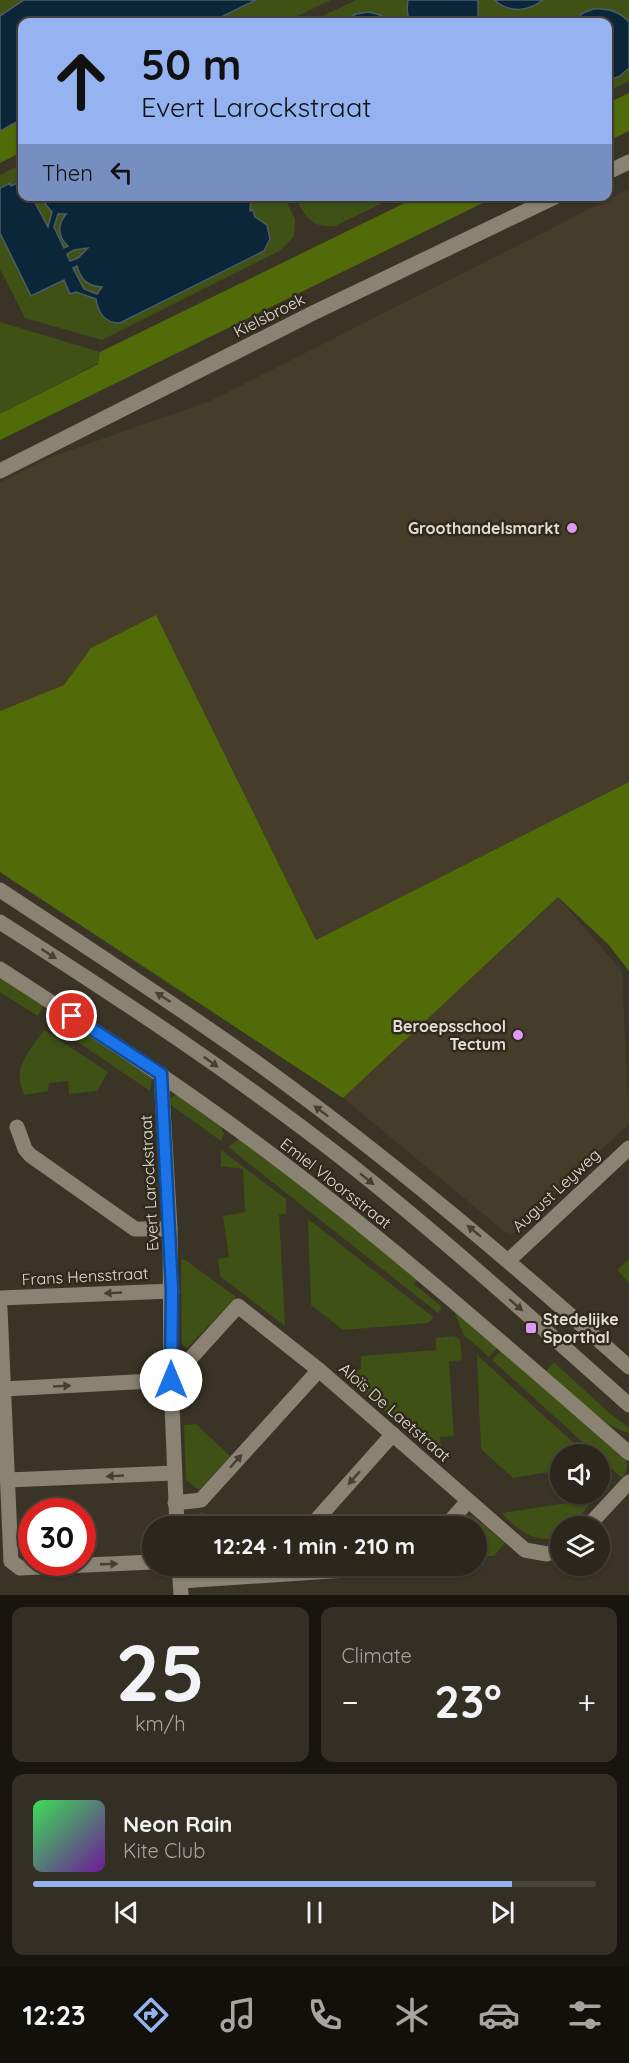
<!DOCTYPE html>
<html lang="en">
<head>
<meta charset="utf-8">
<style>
  :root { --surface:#2c271c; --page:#342f25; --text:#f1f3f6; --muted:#a6a5a3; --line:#48443b; --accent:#95b2f1 }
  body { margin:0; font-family:Quicksand,sans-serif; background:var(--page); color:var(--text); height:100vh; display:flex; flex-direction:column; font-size:22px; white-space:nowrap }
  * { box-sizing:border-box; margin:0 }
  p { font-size:20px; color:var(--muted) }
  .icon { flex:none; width:33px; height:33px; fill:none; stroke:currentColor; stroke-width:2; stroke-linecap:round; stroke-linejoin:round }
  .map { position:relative; height:1595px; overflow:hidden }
  .side { display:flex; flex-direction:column; gap:12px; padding:12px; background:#18150f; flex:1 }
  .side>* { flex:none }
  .banner { position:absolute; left:18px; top:18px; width:594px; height:183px; border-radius:12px; box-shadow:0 2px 4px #0004,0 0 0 2px var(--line); background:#95b2f1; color:#111; overflow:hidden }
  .controls { position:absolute; left:550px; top:1444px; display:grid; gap:12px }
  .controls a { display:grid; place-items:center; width:60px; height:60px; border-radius:50%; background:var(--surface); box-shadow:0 2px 4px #0004,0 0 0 2px var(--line); font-size:30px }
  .speed { position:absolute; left:18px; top:1498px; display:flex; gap:12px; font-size:30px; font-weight:700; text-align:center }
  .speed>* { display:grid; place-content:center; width:78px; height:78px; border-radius:50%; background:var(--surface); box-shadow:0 2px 4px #0004,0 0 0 2px var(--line); line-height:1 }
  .speed .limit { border:9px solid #d22; background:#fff; color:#111 }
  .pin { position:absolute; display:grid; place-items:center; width:51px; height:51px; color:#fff; margin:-26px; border:3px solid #fff; border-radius:50%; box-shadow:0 2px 6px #0007 }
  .me { position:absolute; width:66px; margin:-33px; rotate:0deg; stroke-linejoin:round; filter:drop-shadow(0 0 4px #0008) }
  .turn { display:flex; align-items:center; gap:21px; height:126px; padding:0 24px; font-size:27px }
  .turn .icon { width:78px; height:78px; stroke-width:2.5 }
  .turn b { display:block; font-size:42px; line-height:51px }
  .then { display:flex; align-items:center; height:57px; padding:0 24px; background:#0003; gap:12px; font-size:22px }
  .big { font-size:45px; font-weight:700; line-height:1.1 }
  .side .widget { flex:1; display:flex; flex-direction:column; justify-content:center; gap:9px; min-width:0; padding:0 21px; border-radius:12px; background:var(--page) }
  .side .dial { align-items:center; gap:0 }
  .dial b { font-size:78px; line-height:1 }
  .song { display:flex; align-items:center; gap:18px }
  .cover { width:72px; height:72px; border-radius:9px; background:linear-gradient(135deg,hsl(130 70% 55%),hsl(280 70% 35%)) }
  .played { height:6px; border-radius:3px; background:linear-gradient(90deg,var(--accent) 85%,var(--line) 85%) }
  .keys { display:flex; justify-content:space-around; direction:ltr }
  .heat { display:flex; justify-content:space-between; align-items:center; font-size:33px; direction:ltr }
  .side .tiles { flex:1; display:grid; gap:12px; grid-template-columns:1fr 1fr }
  .widget:last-child { grid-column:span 2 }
  .trip { position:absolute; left:142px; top:1516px; width:345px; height:60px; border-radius:30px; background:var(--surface); box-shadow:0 2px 4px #0004,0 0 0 2px var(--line); font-weight:700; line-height:60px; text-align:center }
  .tabs { display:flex; height:96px; justify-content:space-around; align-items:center; background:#12100b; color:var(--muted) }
  .tabs .icon { width:42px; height:42px }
  .tabs .active { color:var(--accent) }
  .tabs b { font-size:27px; color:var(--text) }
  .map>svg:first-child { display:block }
</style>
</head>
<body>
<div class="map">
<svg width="629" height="1595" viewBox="0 0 629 1595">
  <rect width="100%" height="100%" fill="#3a3426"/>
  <!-- built -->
  <g fill="#453c29">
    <polygon points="629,189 629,782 316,940 156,616 92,648 64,685 0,711 0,482 48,458 210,401"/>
    <polygon points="558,897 622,971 629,1124 510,1236 343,1098"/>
  </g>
  <!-- green -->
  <g fill="#3f5114">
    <polygon points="0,0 41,0 0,29"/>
    <polygon points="258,0 331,0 285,22 212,22"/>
    <polygon points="356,0 629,0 629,81 608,92 608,22 310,22"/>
    <polygon points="22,164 22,196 284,197 295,219 294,236 281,250 102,340 25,318 0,269 0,175"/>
    <path d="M 295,197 L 394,197 L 335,226 C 311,228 305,216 295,197 Z"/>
    <polygon points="0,322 100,352 98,363 0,414"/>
    <polygon points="0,975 41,1002 43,1006 38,1016 0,992"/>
    <polygon points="57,1014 152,1078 150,1091 47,1021 51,1015"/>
    <path d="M 44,1030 L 108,1072 L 97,1091 L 69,1094 L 68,1081 L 49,1083 L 48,1091 L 25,1095 C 10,1069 30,1051 44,1030 Z"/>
    <polygon points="175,1095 182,1097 220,1124 224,1134 221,1141 168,1103 170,1098"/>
    <polygon points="237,1140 243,1141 419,1278 414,1284 442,1307 438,1313 228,1147"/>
    <polygon points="221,1150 286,1199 286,1214 279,1214 285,1326 220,1276 218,1259 229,1257 223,1216 245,1212 243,1169 221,1166"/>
    <polygon points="308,1219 433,1317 433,1318 428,1323 343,1330 311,1305"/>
    <polygon points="184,1259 236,1297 187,1348 182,1345 181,1260"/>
    <polygon points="629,1259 629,1283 617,1270"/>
    <polygon points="452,1305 499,1346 489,1357 463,1334"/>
    <polygon points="454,1336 460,1340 462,1360 449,1362 454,1436 440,1437 442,1461 339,1371 361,1369 361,1356 436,1350 436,1338"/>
    <path d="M 502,1349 L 625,1459 C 629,1467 627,1471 622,1478 L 600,1458 L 600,1455 L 597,1455 L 492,1360 Z"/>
    <polygon points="477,1355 587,1455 561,1455 561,1470 513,1478 481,1449"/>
    <path d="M 554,1362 L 608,1412 L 629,1428 L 629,1433 C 597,1424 570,1392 546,1371 Z"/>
    <polygon points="196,1424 230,1456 199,1490 186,1480 184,1425"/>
    <path d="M 594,1499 L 571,1527 L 561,1527 L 561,1535 C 538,1547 517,1530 502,1513 Z"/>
    <polygon points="202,1512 218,1527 193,1527 195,1517"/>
    <polygon points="467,1515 474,1517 505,1543 494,1556 477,1556 477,1527 454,1527"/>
  </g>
  <!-- forest -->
  <g fill="#516b08">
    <polygon points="629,93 629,131 608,141 608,103"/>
    <polygon points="22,94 22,152 0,163 0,106"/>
    <polygon points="417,197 495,197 0,440 0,414 98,364 100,352"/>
    <polygon points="156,615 316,940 629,782 629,971 608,944 558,897 343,1098 0,872 0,711 64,685 91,648"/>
  </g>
  <!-- water -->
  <g fill="#0c2639" stroke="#4c5d68" stroke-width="1.5" fill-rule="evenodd">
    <polygon points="24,0 256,0 211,22 22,22 22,119 0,131 0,16"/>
    <polygon points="408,0 478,0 478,20 477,22 409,22 407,9"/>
    <path d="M 494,0 L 543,0 C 528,12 509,13 494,0 Z"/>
    <path d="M 593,9 C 607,8 619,11 629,22 L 629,68 L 620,76 L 608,81 L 608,22 L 573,22 L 583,13 Z"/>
    <polygon points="369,12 380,15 392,22 342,22 356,14"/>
    <path d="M 22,181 L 22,196 L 32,197 L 48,227 L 52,212 L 46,205 L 42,197 L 251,197 L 250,211 L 253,210 L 255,217 L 267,225 L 270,239 L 264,251 L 120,323 C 104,323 98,313 96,299 L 76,292 L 70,294 L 64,280 L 31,296 L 0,233 L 0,188 L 10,183 L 11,186 ZM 58,214 L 66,214 C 57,225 58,237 68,246 L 64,248 L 54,227 ZM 88,248 L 78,258 L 70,261 L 67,254 L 74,250 ZM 77,266 C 81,280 87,286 102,287 L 97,294 L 84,289 L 73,268 Z"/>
  </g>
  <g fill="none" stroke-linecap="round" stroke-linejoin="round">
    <!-- minor -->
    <g stroke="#8a8374" stroke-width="15">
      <polyline points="608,172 629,162"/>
      <polyline points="0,471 313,313 557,196"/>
      <path d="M 0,890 C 87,947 175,1004 260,1065 C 389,1158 510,1261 629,1367"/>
      <path d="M 0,922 C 119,998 236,1075 347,1162 C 444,1239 536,1322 629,1405"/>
      <path d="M 0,969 C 86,1025 170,1079 252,1140 C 383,1237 506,1346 629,1453"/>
      <polyline points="161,1074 170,1229 171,1380 177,1527"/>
      <polyline points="17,1127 25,1149 30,1155 135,1229 170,1229"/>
      <polyline points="509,1260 629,1148"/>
      <polyline points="0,1298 172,1291"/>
      <polyline points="0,1308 11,1561"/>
      <polyline points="4,1389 171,1380 238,1306 319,1370 525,1550 547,1554 561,1549"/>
      <polyline points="8,1480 174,1473"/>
      <polyline points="175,1503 201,1500 319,1370"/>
      <polyline points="310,1527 393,1434"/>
      <polyline points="445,1527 468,1501"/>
      <polyline points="587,1527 629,1482"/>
      <polyline points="11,1561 20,1568 153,1562"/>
      <polyline points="179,1566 181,1595"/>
      <polyline points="181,1581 407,1566"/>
    </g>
  </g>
  <!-- one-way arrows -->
  <defs><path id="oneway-solid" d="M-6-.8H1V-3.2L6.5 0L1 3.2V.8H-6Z" transform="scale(1.5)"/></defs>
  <g fill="#464033">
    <use href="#oneway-solid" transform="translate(49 954) rotate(33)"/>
    <use href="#oneway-solid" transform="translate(163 997) rotate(-147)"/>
    <use href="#oneway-solid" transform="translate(211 1062) rotate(36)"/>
    <use href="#oneway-solid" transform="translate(321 1111) rotate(-143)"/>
    <use href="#oneway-solid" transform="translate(367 1179) rotate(39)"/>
    <use href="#oneway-solid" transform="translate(474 1231) rotate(-141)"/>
    <use href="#oneway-solid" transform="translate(113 1293) rotate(177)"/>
    <use href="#oneway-solid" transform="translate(516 1305) rotate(41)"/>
    <use href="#oneway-solid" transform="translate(62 1386) rotate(-3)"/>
    <use href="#oneway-solid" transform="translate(236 1461) rotate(-48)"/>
    <use href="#oneway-solid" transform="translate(115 1476) rotate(177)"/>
    <use href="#oneway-solid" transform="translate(354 1478) rotate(132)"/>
    <use href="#oneway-solid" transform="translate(109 1564) rotate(-2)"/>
  </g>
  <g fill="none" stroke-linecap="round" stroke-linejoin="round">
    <!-- route casing -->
    <g stroke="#114b97" stroke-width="15">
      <polyline id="route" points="72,1016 161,1074 172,1290 171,1380"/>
    </g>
    <!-- route -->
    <use href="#route" stroke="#1a73e8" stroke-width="10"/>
  </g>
  <!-- markers -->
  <g fill="#dd99f3" stroke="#302a1d" stroke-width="2">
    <circle cx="572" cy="528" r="6"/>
    <circle cx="518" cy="1035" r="6"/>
    <rect x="525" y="1322" width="12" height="12" rx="3"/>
  </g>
  <g text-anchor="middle" stroke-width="5" stroke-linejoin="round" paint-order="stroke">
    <!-- street labels -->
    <g font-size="16" fill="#e2ded5" stroke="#302a1d">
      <text transform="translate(269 315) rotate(-27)" y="6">Kielsbroek</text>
      <text transform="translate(149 1183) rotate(-93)" y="6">Evert Larockstraat</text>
      <text transform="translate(336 1183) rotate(38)" y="6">Emiel Vloorsstraat</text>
      <text transform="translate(556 1190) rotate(-43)" y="6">August Leyweg</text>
      <text transform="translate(85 1276) rotate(-3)" y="6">Frans Hensstraat</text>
      <text transform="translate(395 1412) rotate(41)" y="6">Aloïs De Laetstraat</text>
    </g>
    <!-- poi labels -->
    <g font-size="16" font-weight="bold" fill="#e2ded5" stroke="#302a1d" text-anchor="end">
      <text x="560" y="534">Groothandelsmarkt</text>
      <text x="506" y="1032">Beroepsschool<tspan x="506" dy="18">Tectum</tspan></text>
      <text x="543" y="1325" text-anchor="start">Stedelijke<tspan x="543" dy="18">Sporthal</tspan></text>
    </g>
  </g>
</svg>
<div class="controls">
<a><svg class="icon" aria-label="sound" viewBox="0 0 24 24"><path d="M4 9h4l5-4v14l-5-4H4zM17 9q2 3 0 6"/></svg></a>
<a><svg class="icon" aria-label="layers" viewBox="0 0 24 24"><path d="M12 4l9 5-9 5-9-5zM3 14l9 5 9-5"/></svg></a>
</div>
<div class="speed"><div class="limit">30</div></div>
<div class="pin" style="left:72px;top:1016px;background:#d93025"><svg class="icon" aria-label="arrive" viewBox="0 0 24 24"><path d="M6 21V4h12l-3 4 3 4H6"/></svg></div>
<svg class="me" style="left:171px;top:1380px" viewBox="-20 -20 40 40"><circle r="19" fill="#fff"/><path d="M0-13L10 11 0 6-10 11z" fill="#1a73e8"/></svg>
<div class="trip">12:24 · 1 min · 210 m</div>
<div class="banner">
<div class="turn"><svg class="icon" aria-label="ahead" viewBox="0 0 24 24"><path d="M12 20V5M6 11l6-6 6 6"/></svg><div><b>50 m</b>Evert Larockstraat</div></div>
<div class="then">Then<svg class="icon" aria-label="left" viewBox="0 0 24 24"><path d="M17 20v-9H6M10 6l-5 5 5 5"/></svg></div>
</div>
</div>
<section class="side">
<div class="tiles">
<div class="widget dial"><b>25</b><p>km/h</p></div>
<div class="widget"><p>Climate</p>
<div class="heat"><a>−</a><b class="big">23°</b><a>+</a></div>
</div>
<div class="widget">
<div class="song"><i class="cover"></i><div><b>Neon Rain</b><p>Kite Club</p></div></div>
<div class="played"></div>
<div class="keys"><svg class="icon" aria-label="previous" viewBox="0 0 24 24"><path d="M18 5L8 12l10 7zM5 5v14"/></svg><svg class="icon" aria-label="pause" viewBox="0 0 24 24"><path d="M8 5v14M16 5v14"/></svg><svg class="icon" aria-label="next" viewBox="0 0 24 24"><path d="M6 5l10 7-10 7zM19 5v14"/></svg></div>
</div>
</div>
</section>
<nav class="tabs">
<b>12:23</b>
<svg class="icon active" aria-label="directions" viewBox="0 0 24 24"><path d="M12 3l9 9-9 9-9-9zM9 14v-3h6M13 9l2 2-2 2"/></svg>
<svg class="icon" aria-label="music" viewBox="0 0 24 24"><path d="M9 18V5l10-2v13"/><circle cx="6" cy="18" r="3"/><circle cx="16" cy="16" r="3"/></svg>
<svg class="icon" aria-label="phone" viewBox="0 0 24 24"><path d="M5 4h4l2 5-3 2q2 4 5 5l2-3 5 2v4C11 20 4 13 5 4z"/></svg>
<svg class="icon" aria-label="climate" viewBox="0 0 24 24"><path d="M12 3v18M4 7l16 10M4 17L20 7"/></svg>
<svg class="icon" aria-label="car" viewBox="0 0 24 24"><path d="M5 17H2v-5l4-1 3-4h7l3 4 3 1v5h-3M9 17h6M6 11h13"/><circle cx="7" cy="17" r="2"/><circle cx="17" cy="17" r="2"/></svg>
<svg class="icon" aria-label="filters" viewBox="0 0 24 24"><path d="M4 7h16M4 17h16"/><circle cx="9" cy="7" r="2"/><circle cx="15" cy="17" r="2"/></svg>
</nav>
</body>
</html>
